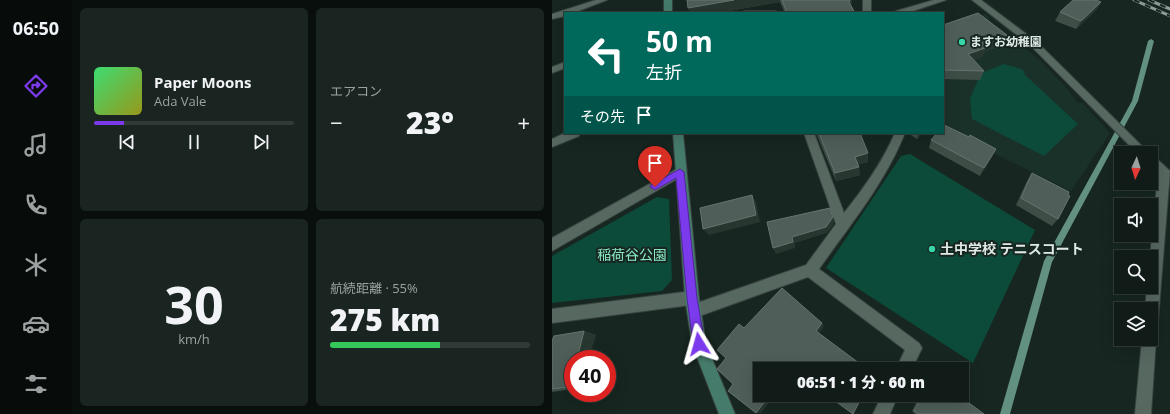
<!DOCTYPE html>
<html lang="ja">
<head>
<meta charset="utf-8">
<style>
  :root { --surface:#111c18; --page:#1a2521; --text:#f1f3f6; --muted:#9ca1a2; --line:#303a37; --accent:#7c3aed }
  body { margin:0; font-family:"Open Sans","Noto Sans JP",sans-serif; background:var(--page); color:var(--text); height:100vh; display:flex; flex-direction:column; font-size:15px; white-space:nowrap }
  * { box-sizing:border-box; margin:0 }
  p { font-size:13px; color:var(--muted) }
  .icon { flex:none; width:22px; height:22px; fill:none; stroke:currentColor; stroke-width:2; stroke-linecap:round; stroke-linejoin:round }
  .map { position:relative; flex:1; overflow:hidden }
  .sheet { display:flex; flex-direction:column; gap:8px; padding:8px; background:#090f0d; width:480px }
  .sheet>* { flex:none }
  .top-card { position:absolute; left:12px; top:12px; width:380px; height:122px; border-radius:0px; box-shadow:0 4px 16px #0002,0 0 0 1px var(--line); background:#00695c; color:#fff; overflow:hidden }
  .needle { width:26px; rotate:184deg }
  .fabs { position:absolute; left:562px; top:146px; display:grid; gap:8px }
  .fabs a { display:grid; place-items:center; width:44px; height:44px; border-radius:0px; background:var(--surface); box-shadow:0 4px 16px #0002,0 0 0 1px var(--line); font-size:20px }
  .speed { position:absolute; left:12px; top:350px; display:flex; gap:8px; font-size:20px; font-weight:700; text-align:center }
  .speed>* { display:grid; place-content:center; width:52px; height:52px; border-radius:50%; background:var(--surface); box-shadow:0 4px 16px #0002,0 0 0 1px var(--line); line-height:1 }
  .speed .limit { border:6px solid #d22; background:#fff; color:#111 }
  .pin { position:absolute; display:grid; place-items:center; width:34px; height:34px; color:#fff; margin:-41px -17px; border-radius:50% 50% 50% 0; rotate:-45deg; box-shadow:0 0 4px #0007 }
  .pin .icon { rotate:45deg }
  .me { position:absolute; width:44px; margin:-22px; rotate:352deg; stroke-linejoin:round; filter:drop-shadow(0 0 3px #0008) }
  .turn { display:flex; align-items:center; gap:14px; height:84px; padding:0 16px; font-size:18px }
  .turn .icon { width:52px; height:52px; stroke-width:2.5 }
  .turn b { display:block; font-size:28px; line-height:34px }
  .then { display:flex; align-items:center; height:38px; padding:0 16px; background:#0003; gap:8px; font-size:15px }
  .big { font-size:30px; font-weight:800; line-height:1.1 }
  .sheet .tile { flex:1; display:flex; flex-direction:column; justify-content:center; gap:6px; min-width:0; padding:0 14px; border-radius:6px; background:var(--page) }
  .sheet .dial { align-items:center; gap:0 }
  .dial b { font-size:52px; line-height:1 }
  .song { display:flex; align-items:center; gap:12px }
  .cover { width:48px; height:48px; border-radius:6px; background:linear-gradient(135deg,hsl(140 70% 55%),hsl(60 70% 35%)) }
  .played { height:4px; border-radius:2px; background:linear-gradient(90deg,var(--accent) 15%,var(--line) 15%) }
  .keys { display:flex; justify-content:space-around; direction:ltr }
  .heat { display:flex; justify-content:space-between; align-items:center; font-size:22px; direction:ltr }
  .charge { height:6px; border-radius:3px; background:linear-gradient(90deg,#34c759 55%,var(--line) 0) }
  .sheet .tiles { flex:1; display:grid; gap:8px; grid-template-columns:repeat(2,1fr) }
  .trip { position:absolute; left:201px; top:362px; width:216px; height:40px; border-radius:0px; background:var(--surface); box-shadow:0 4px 16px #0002,0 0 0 1px var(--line); font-weight:800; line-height:40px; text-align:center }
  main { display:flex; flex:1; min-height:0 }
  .tab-bar { display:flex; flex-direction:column; width:72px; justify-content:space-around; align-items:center; background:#070b0a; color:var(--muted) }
  .tab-bar .icon { width:28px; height:28px }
  .tab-bar .on { color:var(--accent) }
  .tab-bar b { font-size:18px; color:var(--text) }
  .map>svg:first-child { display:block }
</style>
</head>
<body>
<main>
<nav class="tab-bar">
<b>06:50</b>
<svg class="icon on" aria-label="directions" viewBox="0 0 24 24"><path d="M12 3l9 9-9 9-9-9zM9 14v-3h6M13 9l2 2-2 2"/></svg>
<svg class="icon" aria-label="music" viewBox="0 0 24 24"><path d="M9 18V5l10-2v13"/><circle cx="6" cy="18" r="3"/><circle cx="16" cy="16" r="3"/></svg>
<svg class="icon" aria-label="phone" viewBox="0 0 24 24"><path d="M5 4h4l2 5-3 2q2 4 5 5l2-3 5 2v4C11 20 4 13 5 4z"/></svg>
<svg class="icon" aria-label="climate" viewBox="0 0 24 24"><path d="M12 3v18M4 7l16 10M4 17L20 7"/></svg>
<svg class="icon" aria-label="car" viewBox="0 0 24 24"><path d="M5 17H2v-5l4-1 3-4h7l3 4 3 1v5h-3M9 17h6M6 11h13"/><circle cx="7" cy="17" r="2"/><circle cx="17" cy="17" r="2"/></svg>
<svg class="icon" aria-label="filters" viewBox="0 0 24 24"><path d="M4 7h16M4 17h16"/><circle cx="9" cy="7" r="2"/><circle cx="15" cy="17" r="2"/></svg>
</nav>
<section class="sheet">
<div class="tiles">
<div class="tile">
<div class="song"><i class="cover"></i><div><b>Paper Moons</b><p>Ada Vale</p></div></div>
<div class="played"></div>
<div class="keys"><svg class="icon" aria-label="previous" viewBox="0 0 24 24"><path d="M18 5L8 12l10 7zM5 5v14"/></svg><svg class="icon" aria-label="pause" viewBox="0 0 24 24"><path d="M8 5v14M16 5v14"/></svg><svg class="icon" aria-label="next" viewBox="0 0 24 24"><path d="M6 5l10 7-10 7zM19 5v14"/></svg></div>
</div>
<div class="tile"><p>エアコン</p>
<div class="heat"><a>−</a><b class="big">23°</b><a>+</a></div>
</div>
<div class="tile dial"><b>30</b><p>km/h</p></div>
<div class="tile"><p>航続距離 · 55%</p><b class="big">275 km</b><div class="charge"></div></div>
</div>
</section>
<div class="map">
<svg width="618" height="414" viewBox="0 0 618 414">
  <rect width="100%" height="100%" fill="#172620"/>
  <!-- built -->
  <polygon fill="#1a3129" points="433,14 437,17 436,20 487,59 513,86 526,103 530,102 558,133 519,191 391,129 391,28"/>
  <!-- green -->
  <g fill="#0c4b39">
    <polygon points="452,64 469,69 473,72 472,74 526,124 492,156 420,119 418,99 429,73"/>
    <polygon points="358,154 483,230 421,363 274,268 349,156"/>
    <polygon points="105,197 117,199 120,280 110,291 0,303 0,256"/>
  </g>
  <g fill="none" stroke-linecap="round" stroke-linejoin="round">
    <!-- stream -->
    <polygon fill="#629081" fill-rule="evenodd" points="599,39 602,41 586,101 500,262 458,414 448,414 492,261 580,101 596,41"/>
    <!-- street casing -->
    <g stroke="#38433f" stroke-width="2">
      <g id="street">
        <polygon points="44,0 55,0 21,13 13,13 13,16 0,19 0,14"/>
        <rect x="311" y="0" width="8" height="13"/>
        <polygon points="382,0 394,0 355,13 343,13 344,11"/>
        <polygon points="420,0 429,0 485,42 597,153 585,153 479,46"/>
        <polygon points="192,11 223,11 227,13 191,13"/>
        <polygon points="13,62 13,68 0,73 0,67"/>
        <polygon points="13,133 28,133 27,136 0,147 0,139"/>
        <path d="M 252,133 L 262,133 L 292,213 C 312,188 330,163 343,133 L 353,133 C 333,183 298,225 267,269 L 367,343 L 370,348 L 360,369 L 344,369 L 353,350 L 256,277 L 142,318 L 137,316 L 135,311 L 137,306 L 139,305 L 0,323 L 0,309 L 140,291 L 145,293 L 147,298 L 145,303 L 254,265 L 284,224 Z"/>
        <polygon points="599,156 603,157 618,171 606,321 604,326 599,328 599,309 593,309 595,287 599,287 598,257 606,174 599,167"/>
        <polygon points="128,167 132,169 134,172 132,175 0,251 0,238"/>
        <polygon points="599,332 602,334 604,339 599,414 583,414 590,339 599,339"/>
        <polygon points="330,395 346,395 338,414 321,414"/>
      </g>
    </g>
    <!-- secondary casing -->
    <g stroke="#38433f" stroke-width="2">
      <g id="secondary">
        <rect x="112" y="0" width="8" height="13"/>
        <polygon points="121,133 131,133 147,298 154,344 183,414 167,414 140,344 133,298"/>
      </g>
    </g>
    <!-- street -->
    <use href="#street" fill="#576861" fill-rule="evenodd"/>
    <!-- secondary -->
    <use href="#secondary" fill="#457b6b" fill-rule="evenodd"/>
    <!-- rail casing -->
    <g stroke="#8f9b96" stroke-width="3">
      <g id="rail">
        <polyline points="582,0 618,16"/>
        <polyline points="597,0 618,9"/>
      </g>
    </g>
    <!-- rail -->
    <use href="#rail" stroke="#172620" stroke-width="2" stroke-dasharray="6" stroke-linecap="butt"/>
  </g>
  <!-- wall -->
  <g fill="#3e4e47">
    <polygon points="135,0 300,0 299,5 303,13 233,13 228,2 166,13 139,13 136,8"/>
    <polygon points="549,2 544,10 524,29 503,21 508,12"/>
    <polygon points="391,25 455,35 451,45 432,52 430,57 422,60 432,71 428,80 391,79"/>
    <polygon points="264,133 315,133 308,135 316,162 306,164 308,175 284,181"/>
    <polygon points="356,133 370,133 365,139"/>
    <polygon points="417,137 444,149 428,176 377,148 379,140"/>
    <polygon points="480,173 516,195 506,219 500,226 464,205 475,181"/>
    <polygon points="32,331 44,335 21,359 21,389 0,392 0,341"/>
    <polygon points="368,395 406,395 432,414 363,414 360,411"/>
  </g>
  <!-- shaded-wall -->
  <g fill="#273730">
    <polygon points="182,0 228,0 228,2 166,13 139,13 136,8"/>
    <polygon points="298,0 300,0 297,12 297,2"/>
    <polygon points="549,2 544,10 524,29 529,21"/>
    <polygon points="455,35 451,45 432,52 430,57 413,64 416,54 430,45"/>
    <polygon points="305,133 315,133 305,135"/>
    <polygon points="366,133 370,133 365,139"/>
    <polygon points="444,149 440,157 428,176 432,168"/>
    <polygon points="316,153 316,162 304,165 303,157"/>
    <polygon points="307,167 308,175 284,181 283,173"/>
    <polygon points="200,195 204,202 208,222 157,235 151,229"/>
    <polygon points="281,217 282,224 275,233 243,243 243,248 224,254 221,248 240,237"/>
    <polygon points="270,323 272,326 266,335 264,331"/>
    <polygon points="32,331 44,335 37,359 25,359"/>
    <polygon points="21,372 21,387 17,387"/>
    <polygon points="218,395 223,395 209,413 204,413"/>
  </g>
  <!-- building -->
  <g fill="#4f5e58" stroke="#66746e">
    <polygon points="135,0 182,0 136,8"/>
    <polygon points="230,0 298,0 297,2 303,13 235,13"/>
    <polygon points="521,0 544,0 549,2 529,21 508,12"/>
    <polygon points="426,13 455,35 430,45 433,48 416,54 432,71 391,70 391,25"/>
    <polygon points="391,125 392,125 417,137 418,135 444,149 432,168 379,140 385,133 391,133"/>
    <polygon points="267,133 308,133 316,153 303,157 307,167 283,173"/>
    <polygon points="480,173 517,192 516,195 518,196 506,219 469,198"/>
    <polygon points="200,195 204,215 151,229 148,208"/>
    <polygon points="278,208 281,217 274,227 240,237 241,242 221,248 215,222"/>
    <polygon points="230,288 270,323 264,331 315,369 241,369 239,368 238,369 208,369 208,395 218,395 204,413 176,391 181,384 165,369 174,358 165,350 187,324 192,328"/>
    <polygon points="32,331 25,359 21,359 21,372 17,387 0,389 0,341 2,336"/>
    <polygon points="275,395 311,395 301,414"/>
    <polygon points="371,395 406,395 432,414 366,414 362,411"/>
  </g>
  <!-- route -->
  <polygon fill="#7c3aed" stroke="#51269a" points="128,169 132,172 145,298 153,344 151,348 147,350 143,348 141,344 135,298 124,178 103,190 98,187 100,184"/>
  <!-- markers -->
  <g fill="#36d4a7" stroke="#172620" stroke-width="1.5">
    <circle cx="410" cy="42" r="4"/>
    <circle cx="380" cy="249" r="4"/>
  </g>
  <g text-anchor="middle" stroke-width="4" stroke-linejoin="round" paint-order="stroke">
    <!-- far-poi labels -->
    <g font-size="12" font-weight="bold" fill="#dfe9e5" stroke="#172620" text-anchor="start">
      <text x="418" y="46">ますお幼稚園</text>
    </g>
    <!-- poi labels -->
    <g font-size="14" font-weight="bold" fill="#dfe9e5" stroke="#172620" text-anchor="start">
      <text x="388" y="254">土中学校 テニスコート</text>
    </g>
    <!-- park labels -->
    <g font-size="14" fill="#89e7c5" stroke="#172620">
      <text x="80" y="260">稲荷谷公園</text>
    </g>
  </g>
</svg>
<div class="fabs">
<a><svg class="needle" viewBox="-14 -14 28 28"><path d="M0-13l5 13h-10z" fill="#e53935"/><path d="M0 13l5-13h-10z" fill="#9ca1a2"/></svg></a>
<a><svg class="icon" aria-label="sound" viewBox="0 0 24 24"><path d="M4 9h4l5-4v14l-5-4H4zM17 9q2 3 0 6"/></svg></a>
<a><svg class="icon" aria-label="search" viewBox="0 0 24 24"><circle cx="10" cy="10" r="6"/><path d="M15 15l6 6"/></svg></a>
<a><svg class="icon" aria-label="layers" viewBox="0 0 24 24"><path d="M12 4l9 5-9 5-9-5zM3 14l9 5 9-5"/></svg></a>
</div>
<div class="speed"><div class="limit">40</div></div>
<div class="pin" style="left:103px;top:187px;background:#d93025"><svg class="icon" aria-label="arrive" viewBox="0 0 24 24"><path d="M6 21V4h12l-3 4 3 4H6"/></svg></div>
<svg class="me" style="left:147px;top:344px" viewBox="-20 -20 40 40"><path d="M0-17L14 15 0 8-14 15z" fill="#7c3aed" stroke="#fff" stroke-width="4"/></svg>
<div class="trip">06:51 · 1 分 · 60 m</div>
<div class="top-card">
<div class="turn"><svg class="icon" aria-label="left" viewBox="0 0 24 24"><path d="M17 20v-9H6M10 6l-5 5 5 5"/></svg><div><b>50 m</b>左折</div></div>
<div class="then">その先<svg class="icon" aria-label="arrive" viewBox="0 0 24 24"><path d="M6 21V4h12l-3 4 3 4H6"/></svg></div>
</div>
</div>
</main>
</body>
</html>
